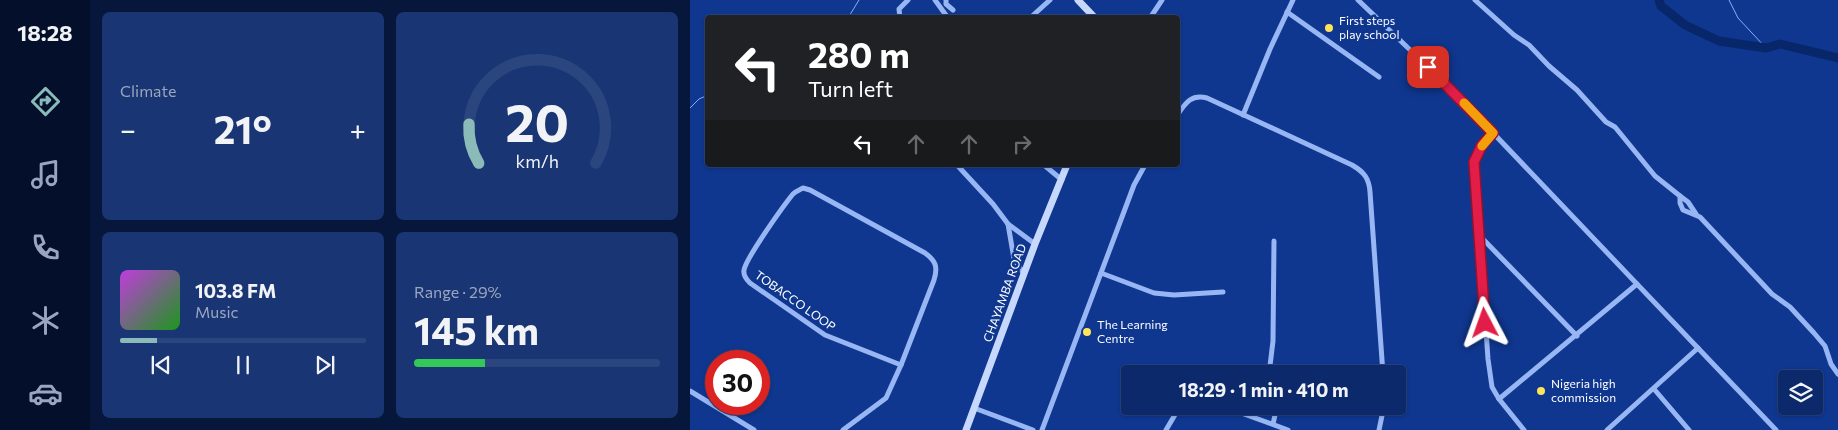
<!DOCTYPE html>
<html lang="en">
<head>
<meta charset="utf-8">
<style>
  :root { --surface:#0b296b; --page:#193573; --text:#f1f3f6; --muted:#9aa6c1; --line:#2b457e; --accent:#8bbbb9 }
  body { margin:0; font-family:Commissioner,sans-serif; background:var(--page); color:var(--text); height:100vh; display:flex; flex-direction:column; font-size:19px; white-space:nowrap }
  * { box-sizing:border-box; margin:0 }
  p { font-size:16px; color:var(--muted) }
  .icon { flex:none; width:28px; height:28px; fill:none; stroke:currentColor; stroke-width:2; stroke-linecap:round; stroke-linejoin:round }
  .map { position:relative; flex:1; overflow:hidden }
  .sheet { display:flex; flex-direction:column; gap:12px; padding:12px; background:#06173b; width:600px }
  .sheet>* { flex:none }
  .banner { position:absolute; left:15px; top:15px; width:475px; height:152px; border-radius:5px; box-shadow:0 1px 4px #0004,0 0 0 1px var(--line); background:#202124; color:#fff; overflow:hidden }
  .controls { position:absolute; left:1088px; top:370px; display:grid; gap:10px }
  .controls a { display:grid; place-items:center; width:45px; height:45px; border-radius:5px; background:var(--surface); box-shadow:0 1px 4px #0004,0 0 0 1px var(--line); font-size:25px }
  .speed { position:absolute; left:15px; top:350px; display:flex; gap:10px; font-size:25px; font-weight:700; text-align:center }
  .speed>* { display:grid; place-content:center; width:65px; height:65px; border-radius:50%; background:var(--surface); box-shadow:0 1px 4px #0004,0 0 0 1px var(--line); line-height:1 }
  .speed .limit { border:8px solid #d22; background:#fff; color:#111 }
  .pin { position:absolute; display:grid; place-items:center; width:42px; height:42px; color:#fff; margin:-21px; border-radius:10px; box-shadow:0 2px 8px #0006 }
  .me { position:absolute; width:55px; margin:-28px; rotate:356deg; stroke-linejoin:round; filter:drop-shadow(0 0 4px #0008) }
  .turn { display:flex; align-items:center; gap:18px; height:105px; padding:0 20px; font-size:22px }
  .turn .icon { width:65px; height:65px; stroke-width:2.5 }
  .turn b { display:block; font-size:35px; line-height:42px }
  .lanes { display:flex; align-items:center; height:48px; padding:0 20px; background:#0003; justify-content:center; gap:25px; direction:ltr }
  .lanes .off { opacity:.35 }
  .big { font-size:38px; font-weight:700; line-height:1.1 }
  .sheet .widget { flex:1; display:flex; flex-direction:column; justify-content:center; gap:8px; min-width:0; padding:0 18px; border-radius:8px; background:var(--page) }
  .sheet .dial { align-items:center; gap:0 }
  .dial svg { height:130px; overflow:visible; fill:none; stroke:var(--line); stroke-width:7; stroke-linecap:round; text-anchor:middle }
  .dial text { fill:var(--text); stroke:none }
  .song { display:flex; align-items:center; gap:15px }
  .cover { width:60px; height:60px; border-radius:8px; background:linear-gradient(135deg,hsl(290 70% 55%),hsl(120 70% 35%)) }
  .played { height:5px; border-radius:2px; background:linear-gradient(90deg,var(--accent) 15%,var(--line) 15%) }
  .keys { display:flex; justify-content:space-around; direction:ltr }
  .heat { display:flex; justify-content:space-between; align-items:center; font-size:28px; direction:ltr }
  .charge { height:8px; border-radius:4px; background:linear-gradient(90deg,#34c759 29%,var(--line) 0) }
  .sheet .tiles { flex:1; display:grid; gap:12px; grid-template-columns:repeat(2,1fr) }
  .trip { position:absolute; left:431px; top:365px; width:285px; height:50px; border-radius:5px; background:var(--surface); box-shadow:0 1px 4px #0004,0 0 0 1px var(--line); font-weight:700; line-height:50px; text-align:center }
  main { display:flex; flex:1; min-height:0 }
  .tabs { display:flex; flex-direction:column; width:90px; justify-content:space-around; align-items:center; background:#04102b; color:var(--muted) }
  .tabs .icon { width:35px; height:35px }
  .tabs .active { color:var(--accent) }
  .tabs b { font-size:22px; color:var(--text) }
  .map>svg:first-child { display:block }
</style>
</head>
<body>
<main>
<nav class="tabs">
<b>18:28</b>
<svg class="icon active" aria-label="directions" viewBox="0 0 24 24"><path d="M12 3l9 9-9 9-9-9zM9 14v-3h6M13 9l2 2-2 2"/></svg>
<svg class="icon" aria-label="music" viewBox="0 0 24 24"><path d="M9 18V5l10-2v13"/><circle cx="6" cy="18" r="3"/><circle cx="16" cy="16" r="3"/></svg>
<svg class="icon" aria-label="phone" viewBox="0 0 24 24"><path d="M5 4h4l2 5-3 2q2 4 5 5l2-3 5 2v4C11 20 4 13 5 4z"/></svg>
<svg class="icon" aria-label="climate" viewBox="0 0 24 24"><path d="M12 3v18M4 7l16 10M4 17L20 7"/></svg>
<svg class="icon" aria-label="car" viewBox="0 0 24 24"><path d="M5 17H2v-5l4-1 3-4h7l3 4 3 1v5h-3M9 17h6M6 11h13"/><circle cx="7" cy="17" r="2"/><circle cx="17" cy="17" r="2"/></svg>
</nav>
<section class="sheet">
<div class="tiles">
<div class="widget"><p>Climate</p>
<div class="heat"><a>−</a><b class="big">21°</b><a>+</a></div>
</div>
<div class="widget dial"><svg viewBox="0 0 100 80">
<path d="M14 69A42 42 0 1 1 86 69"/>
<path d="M14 69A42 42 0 0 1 8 45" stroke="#8bbbb9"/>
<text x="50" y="56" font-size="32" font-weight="700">20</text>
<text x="50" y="72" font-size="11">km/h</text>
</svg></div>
<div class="widget">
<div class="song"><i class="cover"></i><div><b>103.8 FM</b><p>Music</p></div></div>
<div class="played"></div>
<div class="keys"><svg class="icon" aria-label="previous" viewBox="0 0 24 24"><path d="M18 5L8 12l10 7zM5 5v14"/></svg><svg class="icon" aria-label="pause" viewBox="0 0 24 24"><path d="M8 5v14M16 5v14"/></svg><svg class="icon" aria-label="next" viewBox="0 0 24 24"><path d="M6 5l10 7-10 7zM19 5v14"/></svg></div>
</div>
<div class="widget"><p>Range · 29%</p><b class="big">145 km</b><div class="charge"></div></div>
</div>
</section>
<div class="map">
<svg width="1148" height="430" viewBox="0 0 1148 430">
  <rect width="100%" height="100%" fill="#0f378f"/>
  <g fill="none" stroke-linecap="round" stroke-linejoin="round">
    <!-- stream -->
    <g stroke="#88aff7" stroke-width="1">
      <polyline points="1039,0 1048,18 1076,48"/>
      <polyline points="158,18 169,0"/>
      <polyline points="0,108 9,99 18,95"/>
    </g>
    <!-- river -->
    <polyline stroke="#08276b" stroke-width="9" points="969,0 971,6 995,25 1029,41 1076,48 1090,44 1148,58"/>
    <!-- street -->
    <g stroke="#97b6f3" stroke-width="5">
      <polyline points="245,0 258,18"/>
      <polyline points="256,0 256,4 263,10"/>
      <polyline points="668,0 766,94 1086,430"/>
      <polyline points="785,0 824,35 839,45 859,66 887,90 916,122 925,127 965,176 990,196 990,203 993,210 1010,217 1082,294 1100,307 1124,333 1135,346 1141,364 1148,374"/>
      <polyline points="597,12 689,77"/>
      <polyline points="210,18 209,9 218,0"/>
      <polyline points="340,18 360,0"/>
      <polyline points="460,18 472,0"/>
      <path d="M 488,114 C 496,102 502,94 517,98 L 662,165 C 674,172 679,178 680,192 L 693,374"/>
      <polyline points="553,115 580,49 603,0"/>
      <polyline points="803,133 792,145 784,161 798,359 802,387 809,399 834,430"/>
      <polyline points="267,165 303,204 318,224 324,259 334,274"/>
      <polyline points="354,165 372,180"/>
      <path d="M 113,188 L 120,190 L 235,253 C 246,261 248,267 244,280 L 211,365 L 135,335 L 60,283 C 56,279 53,275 54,270 C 56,258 94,205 103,194 C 106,191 109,190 113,188 Z"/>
      <polyline points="990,196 998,202 1006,214"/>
      <polyline points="318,224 345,244"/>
      <polyline points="789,235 887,336"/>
      <polyline points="411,273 464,293 484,295 533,292"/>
      <polyline points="579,374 583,341 584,241"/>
      <polyline points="964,389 999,430"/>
      <polyline points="0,391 64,430"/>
      <polyline points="809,399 947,284"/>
      <polyline points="532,406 598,430"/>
      <polyline points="284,408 343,430"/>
      <polyline points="583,424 585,415 584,406"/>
      <polyline points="153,430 196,398 211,365"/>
      <polyline points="352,430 444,185 455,165"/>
      <polyline points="476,430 486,413 495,406"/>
      <polyline points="689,430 694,406"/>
      <polyline points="917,430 1008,348"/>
    </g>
    <!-- secondary -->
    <g stroke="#c7d8fd" stroke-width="7">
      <polyline points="388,0 405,18"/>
      <polyline points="276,430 345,244 377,165"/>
    </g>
  </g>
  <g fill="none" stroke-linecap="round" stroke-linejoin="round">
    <!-- route casing -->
    <g stroke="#92132f" stroke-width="12">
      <polyline id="route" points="738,67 803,133 792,145 784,162 795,323"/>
    </g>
    <!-- route -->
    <use href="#route" stroke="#e11d48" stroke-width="9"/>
    <!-- slow -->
    <polyline stroke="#f59e0b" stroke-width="9" points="774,103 803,133 792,146"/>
  </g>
  <!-- markers -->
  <g fill="#ffe35a" stroke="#0f378f" stroke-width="2">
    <circle cx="639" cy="28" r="5"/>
    <circle cx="397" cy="332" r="5"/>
    <circle cx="851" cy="391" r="5"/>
  </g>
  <g text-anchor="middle" stroke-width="5" stroke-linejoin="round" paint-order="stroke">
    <!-- poi labels -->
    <g font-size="12" fill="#fff" stroke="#0f378f" text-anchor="start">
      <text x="649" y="25">First steps<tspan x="649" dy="14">play school</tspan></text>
      <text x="407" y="329">The Learning<tspan x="407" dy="14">Centre</tspan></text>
      <text x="861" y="388">Nigeria high<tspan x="861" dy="14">commission</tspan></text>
    </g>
    <!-- street labels -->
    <g font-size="12" fill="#fff" stroke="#0f378f">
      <text transform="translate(315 293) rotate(-70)" y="4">CHAYAMBA ROAD</text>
      <text transform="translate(105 301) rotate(35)" y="4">TOBACCO LOOP</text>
    </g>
  </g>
</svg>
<div class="controls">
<a><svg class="icon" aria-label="layers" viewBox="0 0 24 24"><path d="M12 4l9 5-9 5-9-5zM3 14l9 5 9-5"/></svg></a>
</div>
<div class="speed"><div class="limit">30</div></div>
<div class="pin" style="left:738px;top:67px;background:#d93025"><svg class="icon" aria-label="arrive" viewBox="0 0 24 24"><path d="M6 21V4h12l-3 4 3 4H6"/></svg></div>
<svg class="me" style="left:795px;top:323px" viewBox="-20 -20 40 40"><path d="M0-17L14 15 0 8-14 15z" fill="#e11d48" stroke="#fff" stroke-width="4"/></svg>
<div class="trip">18:29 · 1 min · 410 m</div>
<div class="banner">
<div class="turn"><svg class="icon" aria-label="left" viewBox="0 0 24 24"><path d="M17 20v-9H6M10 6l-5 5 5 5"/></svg><div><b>280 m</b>Turn left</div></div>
<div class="lanes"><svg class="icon" aria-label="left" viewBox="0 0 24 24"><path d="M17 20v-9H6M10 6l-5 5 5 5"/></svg><svg class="icon off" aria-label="ahead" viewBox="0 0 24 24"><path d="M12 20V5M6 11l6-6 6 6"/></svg><svg class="icon off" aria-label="ahead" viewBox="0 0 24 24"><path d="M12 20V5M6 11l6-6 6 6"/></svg><svg class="icon off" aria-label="right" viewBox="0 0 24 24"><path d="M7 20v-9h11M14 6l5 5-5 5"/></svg></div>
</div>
</div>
</main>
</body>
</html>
